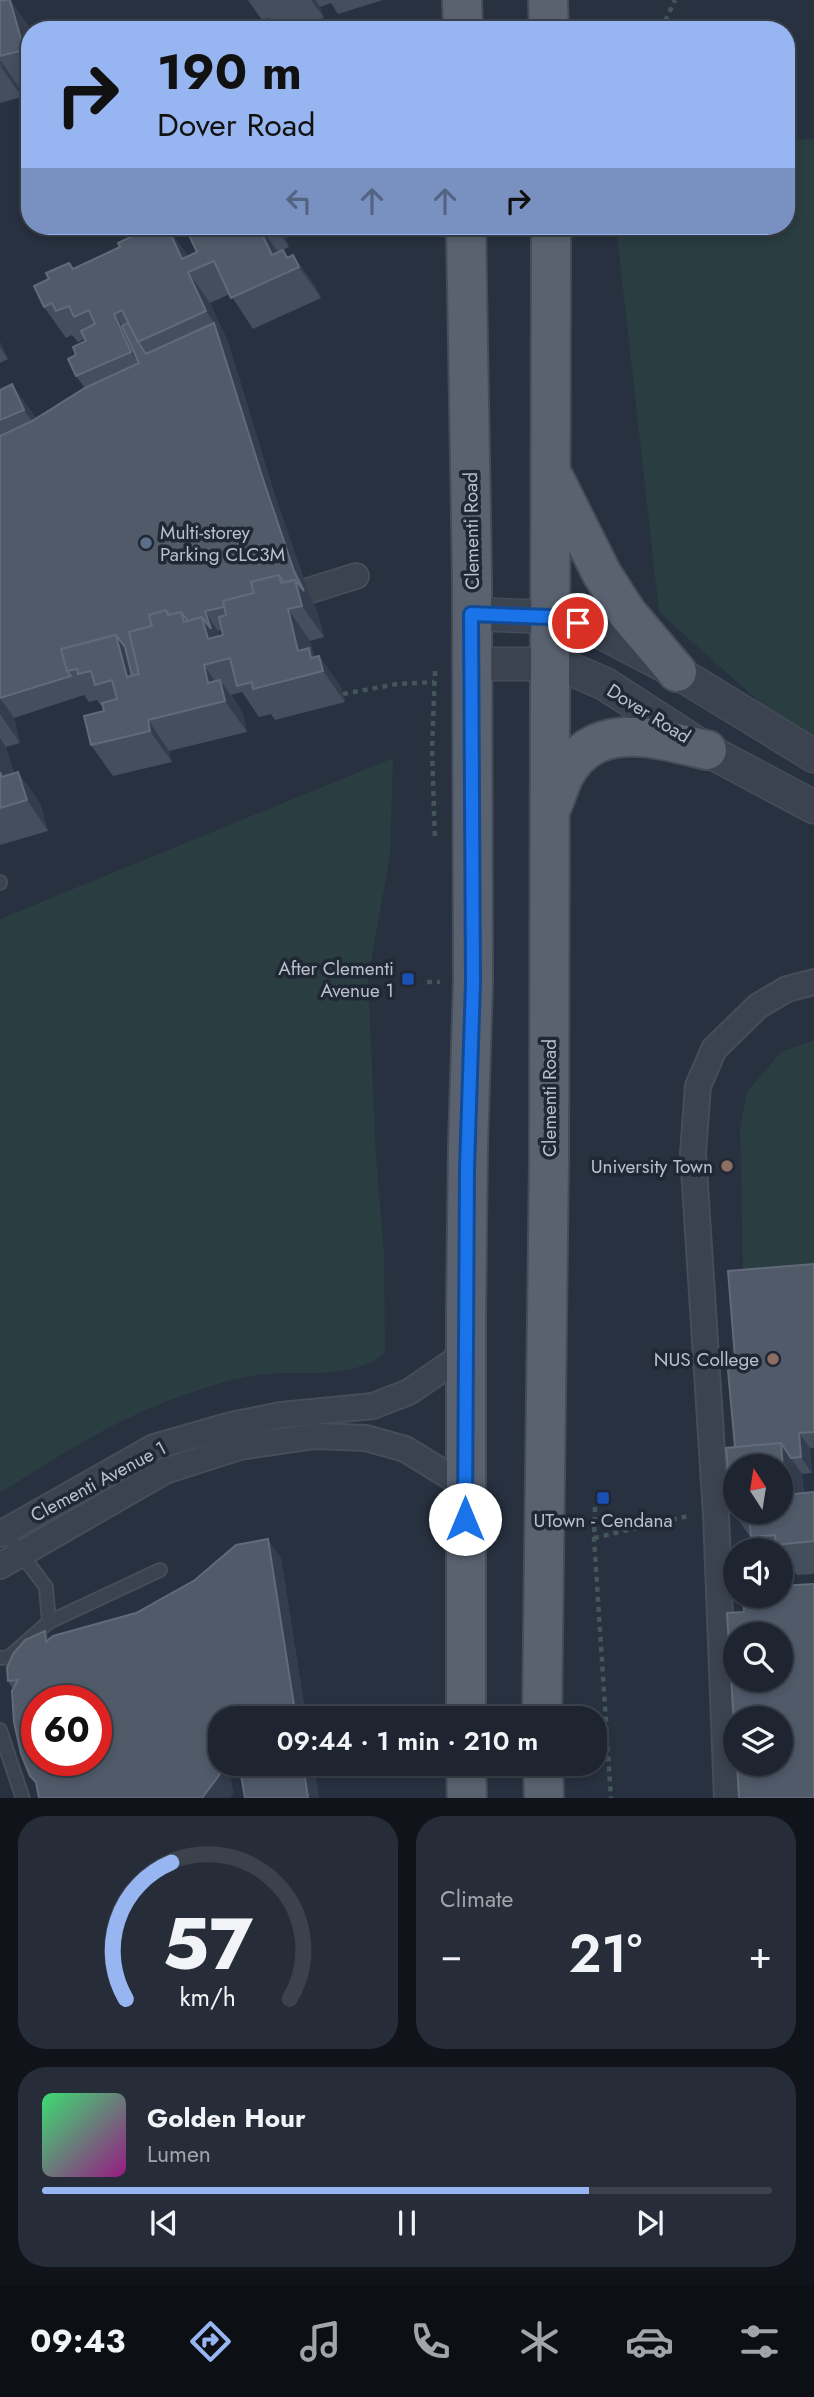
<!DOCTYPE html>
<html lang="en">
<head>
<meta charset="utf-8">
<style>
  :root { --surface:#1e2530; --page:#262d38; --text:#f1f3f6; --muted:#a1a5ab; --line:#3c424c; --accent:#97b6f1 }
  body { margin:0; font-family:Jost,sans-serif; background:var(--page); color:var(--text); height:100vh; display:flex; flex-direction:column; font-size:26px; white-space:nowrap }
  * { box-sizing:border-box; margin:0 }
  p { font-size:23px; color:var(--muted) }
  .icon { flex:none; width:38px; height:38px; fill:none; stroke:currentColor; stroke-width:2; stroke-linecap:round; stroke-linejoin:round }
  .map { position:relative; height:1798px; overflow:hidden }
  .side { display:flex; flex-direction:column; gap:18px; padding:18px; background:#10141a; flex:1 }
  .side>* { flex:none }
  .hud { position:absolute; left:21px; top:21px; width:774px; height:214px; border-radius:28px; box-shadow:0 4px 10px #0003,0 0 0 2px var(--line); background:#97b6f1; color:#111; overflow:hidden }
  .needle { width:46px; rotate:348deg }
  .controls { position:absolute; left:723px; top:1454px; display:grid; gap:14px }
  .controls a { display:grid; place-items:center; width:70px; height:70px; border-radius:50%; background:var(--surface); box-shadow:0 4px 10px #0003,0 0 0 2px var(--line); font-size:35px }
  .speed { position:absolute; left:21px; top:1685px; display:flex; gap:14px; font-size:35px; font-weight:700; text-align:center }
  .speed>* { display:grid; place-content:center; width:91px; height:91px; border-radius:50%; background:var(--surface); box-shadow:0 4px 10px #0003,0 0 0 2px var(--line); line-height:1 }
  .speed .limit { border:10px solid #d22; background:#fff; color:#111 }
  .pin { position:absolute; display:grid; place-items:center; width:60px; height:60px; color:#fff; margin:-30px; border:4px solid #fff; border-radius:50%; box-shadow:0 2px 7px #0007 }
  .me { position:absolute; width:77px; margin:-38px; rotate:0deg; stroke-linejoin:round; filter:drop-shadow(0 0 5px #0008) }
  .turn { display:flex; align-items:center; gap:24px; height:147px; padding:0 21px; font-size:32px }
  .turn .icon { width:91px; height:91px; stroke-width:2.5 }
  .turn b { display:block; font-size:49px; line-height:60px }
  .lanes { display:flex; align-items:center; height:66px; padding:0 21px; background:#0003; justify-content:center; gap:35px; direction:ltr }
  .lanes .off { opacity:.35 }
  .big { font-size:52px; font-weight:600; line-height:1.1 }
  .side .tile { flex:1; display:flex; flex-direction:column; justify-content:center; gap:10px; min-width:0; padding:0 24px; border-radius:28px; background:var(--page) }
  .side .dial { align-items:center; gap:0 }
  .dial svg { height:182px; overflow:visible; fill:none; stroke:var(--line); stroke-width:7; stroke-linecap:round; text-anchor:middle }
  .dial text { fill:var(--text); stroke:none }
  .song { display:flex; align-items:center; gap:21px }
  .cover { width:84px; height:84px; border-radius:10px; background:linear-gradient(135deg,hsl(140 70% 55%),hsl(310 70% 35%)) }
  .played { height:7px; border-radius:4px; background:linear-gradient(90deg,var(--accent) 75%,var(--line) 75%) }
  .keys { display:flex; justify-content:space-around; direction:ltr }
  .heat { display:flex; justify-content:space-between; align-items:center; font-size:38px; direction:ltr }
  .side .tiles { flex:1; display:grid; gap:18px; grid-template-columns:1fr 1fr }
  .tile:last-child { grid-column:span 2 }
  .trip { position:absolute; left:208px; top:1706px; width:399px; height:70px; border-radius:28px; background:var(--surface); box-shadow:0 4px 10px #0003,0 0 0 2px var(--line); font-weight:600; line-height:70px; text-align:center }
  .menu { display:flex; height:112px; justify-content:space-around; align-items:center; background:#0c0f13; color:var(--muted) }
  .menu .icon { width:49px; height:49px }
  .menu .selected { color:var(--accent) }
  .menu b { font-size:32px; color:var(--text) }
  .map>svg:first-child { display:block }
</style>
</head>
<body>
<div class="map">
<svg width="814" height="1799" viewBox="0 0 814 1799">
  <rect width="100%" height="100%" fill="#283140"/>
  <!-- green -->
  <g fill="#2a3d41">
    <polygon points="814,139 814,745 797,736 659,612 616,226 786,226 786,140"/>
    <path d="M 393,758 L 390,855 L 368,979 L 376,1156 L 384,1254 L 385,1353 C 352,1380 307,1371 267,1374 C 243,1376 216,1384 194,1392 C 123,1414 62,1454 0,1493 L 0,919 Z"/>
    <polygon points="814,1040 814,1264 743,1269 740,1129 747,1092 781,1052"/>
  </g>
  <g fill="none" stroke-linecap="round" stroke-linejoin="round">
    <!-- service casing -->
    <g stroke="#464c59" stroke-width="16">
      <g id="service">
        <polyline points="0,882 0,883"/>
        <polyline points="49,1622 160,1570"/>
        <polyline points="0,1658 9,1657 49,1622 46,1587 4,1531"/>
        <polyline points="0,1730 23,1799"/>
      </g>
    </g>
    <!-- minor casing -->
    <g stroke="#464c59" stroke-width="28">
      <g id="minor">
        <polyline points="308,591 356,576"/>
        <polyline points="0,1534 154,1447 231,1425 281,1415 373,1406 409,1392 454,1361 466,1342"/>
        <polyline points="0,1566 165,1471 240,1447 315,1436 366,1438 405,1449 454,1479 465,1494"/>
        <polyline points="727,1799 716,1514 693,1153 698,1086 714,1049 758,1006 787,989 814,982"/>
      </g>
    </g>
    <!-- tertiary casing -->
    <g stroke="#464c59" stroke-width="35">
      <g id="tertiary">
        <polyline points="471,614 550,617 593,628 677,672 814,756"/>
        <polyline points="471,664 550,664 575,671 605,684 707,750 814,807"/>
      </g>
    </g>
    <!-- primary casing -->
    <g stroke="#464c59" stroke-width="42">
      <g id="primary">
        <polyline points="462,0 463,30"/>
        <polyline points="548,0 549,30"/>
        <polyline points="554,478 602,574 627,613 677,672"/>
        <path d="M 553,804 C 557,794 560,783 565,774 C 596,718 659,739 707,750"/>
        <polyline points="466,1718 466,1314 468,1145 473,982 472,578 466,226"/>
        <polyline points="542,1718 549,1158 551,226"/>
        <polyline points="466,1764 467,1799"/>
        <polyline points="543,1764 544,1799"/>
      </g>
    </g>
    <!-- path -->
    <g stroke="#435659" stroke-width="4.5" stroke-dasharray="5 5" stroke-linecap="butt">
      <polyline points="661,30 675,0"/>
      <polyline points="435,671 432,749 435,841"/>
      <polyline points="343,694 397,684 434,682"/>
      <polyline points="427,982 440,982"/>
      <polyline points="595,1507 594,1538 611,1799"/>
      <polyline points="594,1538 688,1516"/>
      <polyline points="744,1550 763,1548"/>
    </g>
    <!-- service -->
    <use href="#service" stroke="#3c4350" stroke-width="12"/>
    <!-- minor -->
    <use href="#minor" stroke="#3c4350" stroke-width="24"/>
    <!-- tertiary -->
    <use href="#tertiary" stroke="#3c4350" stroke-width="32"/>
    <!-- primary -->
    <use href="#primary" stroke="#5a6270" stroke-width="38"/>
  </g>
  <!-- wall -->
  <g fill="#444e5d" fill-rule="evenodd">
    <polygon points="10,0 31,30 30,30 30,84 19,87 22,97 0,103 0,1"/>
    <polygon points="248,0 383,0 338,14 331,3 320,7 324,18 287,30 278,30 270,18 262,20"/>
    <path d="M 199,226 L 290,226 L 293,234 L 285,238 L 289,247 L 278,252 L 283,250 L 288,257 L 293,255 L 315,286 L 321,298 L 253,329 L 230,294 L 210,303 L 228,342 L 275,496 L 308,591 L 317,611 L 324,637 L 310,641 L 313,653 L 315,657 L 319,656 L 341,687 L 345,702 L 275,720 L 271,714 L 259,717 L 242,692 L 231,695 L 242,711 L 247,732 L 169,751 L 172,762 L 113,776 L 91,745 L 104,711 L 102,705 L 100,705 L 97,700 L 89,702 L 84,695 L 14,718 L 20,743 L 6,747 L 14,774 L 18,772 L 40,803 L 48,831 L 0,845 L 0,390 L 34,415 L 36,419 L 85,388 L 76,376 L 76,355 L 86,341 L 85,339 L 78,342 L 72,335 L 66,338 L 44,307 L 49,279 L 69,263 L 73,269 L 120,247 L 152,227 L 156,233 L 168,228 L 188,256 L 197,252 L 201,229 ZM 222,630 L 223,635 L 220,636 L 218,631 Z"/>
    <polygon points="0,342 8,359 0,363"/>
    <path d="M 814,1264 L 814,1448 L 810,1448 L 812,1473 L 802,1474 L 804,1493 L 814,1492 L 814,1574 L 797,1575 L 791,1566 L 780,1567 L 780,1550 L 760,1550 L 731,1510 L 735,1447 L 735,1358 ZM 735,1466 L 780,1512 L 735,1512 Z"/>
    <polygon points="281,1558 306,1718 220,1718 220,1764 231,1764 229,1764 233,1794 37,1786 30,1776 13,1689 8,1681 50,1638 136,1613"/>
  </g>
  <!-- shaded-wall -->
  <g fill="#333d4d">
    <polygon points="10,0 31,29 30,30 30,58 24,50"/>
    <polygon points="311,0 316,0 320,7 324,18"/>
    <polygon points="0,60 19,87 22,97 1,67"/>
    <polygon points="258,226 260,226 278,252 272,255"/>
    <polygon points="274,226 276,226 285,238 289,247"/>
    <polygon points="168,228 190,259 182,259"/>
    <polygon points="293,255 315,286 321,298 299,267"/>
    <polygon points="188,272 210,303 228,342 275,496 308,591 317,611 324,637 302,606 294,571 262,476 214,323 206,311"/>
    <polygon points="114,314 136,345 153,383 131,352"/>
    <polygon points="0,342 8,359 0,348"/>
    <polygon points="12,384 34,415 46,441 24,410"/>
    <polygon points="288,609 310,641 313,653 322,667 319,656 341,687 345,702 323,671 298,651"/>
    <polygon points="205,611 218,631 224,648 208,639 202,617"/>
    <polygon points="116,635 138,666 143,686 127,677"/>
    <polygon points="204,665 223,693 220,680 242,711 247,732 225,701 208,683"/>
    <polygon points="0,698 14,718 20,743 0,714"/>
    <polygon points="148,720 169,751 172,762 150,731"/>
    <polygon points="0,738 6,747 21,802 2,777 0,772"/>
    <polygon points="18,772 40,803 48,831 27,800"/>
    <polygon points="799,1433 810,1448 812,1473 801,1457"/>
    <polygon points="781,1443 802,1474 806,1525 785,1495"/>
    <polygon points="268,1539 281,1558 306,1718 296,1718"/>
    <polygon points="45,1631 59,1650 46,1642"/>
    <polygon points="215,1745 220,1753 220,1764 229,1764 233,1794 230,1798 202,1798"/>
    <polygon points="303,1764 314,1764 319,1798 308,1798"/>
  </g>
  <!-- building -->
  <g fill="#505a69" stroke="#616a78" stroke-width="2" fill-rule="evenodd">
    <polygon points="5,0 10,0 24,50 0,56 0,1"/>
    <polygon points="199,226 258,226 272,255 283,250 287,258 293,255 299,267 231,298 214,261 188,272 206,311 138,342 122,310 114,314 131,352 76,376 68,359 76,355 73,347 86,341 81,331 95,324 89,310 74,317 69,306 56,311 52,303 44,307 34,286 49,279 46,273 69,263 73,269 120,247 118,243 152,227 155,234 168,228 182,259 197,252 189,235 201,229"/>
    <polygon points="128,323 138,342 146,354 214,323 262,476 294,571 304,591 295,580 284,582 279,575 251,582 254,593 223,601 224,607 205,611 211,629 202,617 188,621 181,612 169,615 166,610 149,615 152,626 129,632 139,674 132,676 125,647 116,635 61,649 67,671 71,676 0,698 0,436 32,421 85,388 139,363 122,326"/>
    <polygon points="12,384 24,410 0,420 0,390"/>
    <polygon points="279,575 281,583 295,580 302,606 288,609 298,651 309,648 311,658 319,656 323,671 253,689 252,682 237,686 230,658 204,665 208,683 220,680 225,701 148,720 150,731 91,745 84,716 104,711 102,703 117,699 112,680 95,685 91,671 78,674 77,669 67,671 61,649 116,635 127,677 139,674 129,632 152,626 149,615 166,610 168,615 181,612 184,622 202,617 208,639 223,635 219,617 226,615 223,601 254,593 251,582"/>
    <polygon points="0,772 2,777 18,772 27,800 0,808"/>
    <polygon points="814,1264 814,1432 799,1433 801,1457 791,1458 781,1443 735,1447 727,1359 735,1358 728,1271"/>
    <polygon points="781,1443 785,1495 814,1492 814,1541 776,1545 775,1535 751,1537 749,1512 780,1512 780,1466 735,1466 735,1510 731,1510 726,1448"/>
    <path d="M 268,1539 L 296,1718 L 220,1718 L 220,1744 L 215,1745 L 220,1774 L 202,1798 L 39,1798 L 36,1782 L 30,1776 L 21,1754 L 14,1722 L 12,1691 L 18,1680 L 8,1681 L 7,1668 L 13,1654 L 25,1640 L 45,1631 L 46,1642 L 53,1636 L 136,1613 L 195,1580 L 236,1545 ZM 37,1701 L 96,1701 L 96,1760 L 37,1760 Z"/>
    <path d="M 814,1584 L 814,1798 L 739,1798 L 737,1764 L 780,1764 L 780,1718 L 735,1718 L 735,1741 L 727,1613 L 744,1612 L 743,1596 L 780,1596 L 780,1586 ZM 735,1634 L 780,1634 L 780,1680 L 735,1680 Z"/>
    <polygon points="239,1764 303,1764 308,1798 245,1798"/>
  </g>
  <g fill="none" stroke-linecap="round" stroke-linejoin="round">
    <!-- route casing -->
    <g stroke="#114b97" stroke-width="18">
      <polyline id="route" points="465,1519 467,1169 473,982 471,614 550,617 578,623"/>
    </g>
    <!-- route -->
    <use href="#route" stroke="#1a73e8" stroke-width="12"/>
  </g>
  <!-- markers -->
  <circle fill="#5c6f8a" stroke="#212835" stroke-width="2.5" cx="146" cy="543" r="7"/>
  <g fill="#1a4fb4" stroke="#212835" stroke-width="2.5">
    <rect x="401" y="972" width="14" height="14" rx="3.5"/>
    <rect x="596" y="1491" width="14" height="14" rx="3.5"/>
  </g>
  <g fill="#8d6e63" stroke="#212835" stroke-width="2.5">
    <circle cx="727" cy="1166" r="7"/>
    <circle cx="773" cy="1359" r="7"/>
  </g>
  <g text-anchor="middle" stroke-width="7" stroke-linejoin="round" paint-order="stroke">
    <!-- street labels -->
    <g font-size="19" fill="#b9bfca" stroke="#212835">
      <text transform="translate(471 531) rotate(-91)" y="7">Clementi Road</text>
      <text transform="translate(649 713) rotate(32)" y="7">Dover Road</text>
      <text transform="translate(549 1098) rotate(-90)" y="7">Clementi Road</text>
      <text transform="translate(98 1481) rotate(-28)" y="7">Clementi Avenue 1</text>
    </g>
    <!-- poi labels -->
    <g font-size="19" fill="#b9bfca" stroke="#212835" text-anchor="end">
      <text x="160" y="539" text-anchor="start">Multi-storey<tspan x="160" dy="22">Parking CLC3M</tspan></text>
      <text x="394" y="975">After Clementi<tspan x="394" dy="22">Avenue 1</tspan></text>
      <text x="713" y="1173">University Town</text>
      <text x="759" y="1366">NUS College</text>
      <text x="603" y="1527" text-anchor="middle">UTown - Cendana</text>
    </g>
  </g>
</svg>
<div class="controls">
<a><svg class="needle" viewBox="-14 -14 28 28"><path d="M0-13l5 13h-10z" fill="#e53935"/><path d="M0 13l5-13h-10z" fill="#a1a5ab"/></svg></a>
<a><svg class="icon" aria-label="sound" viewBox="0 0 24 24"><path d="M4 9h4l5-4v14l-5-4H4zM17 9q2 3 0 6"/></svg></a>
<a><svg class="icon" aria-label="search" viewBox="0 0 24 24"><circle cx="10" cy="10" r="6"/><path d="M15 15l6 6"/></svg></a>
<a><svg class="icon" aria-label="layers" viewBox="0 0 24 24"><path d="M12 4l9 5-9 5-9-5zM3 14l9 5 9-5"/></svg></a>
</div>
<div class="speed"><div class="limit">60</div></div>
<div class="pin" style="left:578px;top:623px;background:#d93025"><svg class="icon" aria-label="arrive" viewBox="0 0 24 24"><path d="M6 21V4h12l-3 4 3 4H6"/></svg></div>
<svg class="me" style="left:465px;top:1519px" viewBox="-20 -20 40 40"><circle r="19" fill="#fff"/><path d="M0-13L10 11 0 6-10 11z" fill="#1a73e8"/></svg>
<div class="trip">09:44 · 1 min · 210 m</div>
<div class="hud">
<div class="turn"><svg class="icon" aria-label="right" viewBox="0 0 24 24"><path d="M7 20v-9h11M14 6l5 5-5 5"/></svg><div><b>190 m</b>Dover Road</div></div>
<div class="lanes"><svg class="icon off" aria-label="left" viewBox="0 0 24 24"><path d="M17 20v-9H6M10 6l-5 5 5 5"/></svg><svg class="icon off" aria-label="ahead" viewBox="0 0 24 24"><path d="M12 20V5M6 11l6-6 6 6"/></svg><svg class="icon off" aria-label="ahead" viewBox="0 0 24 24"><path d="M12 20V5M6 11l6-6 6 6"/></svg><svg class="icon" aria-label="right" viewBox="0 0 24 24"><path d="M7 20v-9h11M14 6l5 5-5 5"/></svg></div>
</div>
</div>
<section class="side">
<div class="tiles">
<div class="tile dial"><svg viewBox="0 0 100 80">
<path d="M14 69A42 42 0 1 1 86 69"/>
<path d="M14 69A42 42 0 0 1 34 9" stroke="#97b6f1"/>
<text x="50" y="56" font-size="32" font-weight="700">57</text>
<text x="50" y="72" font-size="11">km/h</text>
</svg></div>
<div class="tile"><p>Climate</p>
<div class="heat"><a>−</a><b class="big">21°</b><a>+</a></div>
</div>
<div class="tile">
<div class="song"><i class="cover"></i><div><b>Golden Hour</b><p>Lumen</p></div></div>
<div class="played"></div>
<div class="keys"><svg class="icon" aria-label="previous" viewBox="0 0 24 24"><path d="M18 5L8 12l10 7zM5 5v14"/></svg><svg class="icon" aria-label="pause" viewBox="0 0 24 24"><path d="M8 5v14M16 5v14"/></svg><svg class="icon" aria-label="next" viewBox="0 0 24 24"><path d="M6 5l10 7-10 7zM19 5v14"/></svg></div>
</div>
</div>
</section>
<nav class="menu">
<b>09:43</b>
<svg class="icon selected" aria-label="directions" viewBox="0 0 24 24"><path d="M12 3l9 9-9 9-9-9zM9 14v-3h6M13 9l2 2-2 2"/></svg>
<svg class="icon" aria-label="music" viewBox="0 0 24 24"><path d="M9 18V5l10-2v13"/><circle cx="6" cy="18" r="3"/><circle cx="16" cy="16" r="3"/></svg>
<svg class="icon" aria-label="phone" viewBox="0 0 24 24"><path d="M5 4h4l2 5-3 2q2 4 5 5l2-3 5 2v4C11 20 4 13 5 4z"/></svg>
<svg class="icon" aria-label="climate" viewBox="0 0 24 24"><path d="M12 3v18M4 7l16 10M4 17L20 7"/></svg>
<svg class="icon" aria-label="car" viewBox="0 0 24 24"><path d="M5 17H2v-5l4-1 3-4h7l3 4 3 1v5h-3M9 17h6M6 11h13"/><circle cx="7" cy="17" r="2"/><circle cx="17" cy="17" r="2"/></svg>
<svg class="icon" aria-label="filters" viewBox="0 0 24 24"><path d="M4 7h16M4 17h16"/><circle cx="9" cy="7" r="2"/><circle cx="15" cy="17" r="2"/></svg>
</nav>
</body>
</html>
